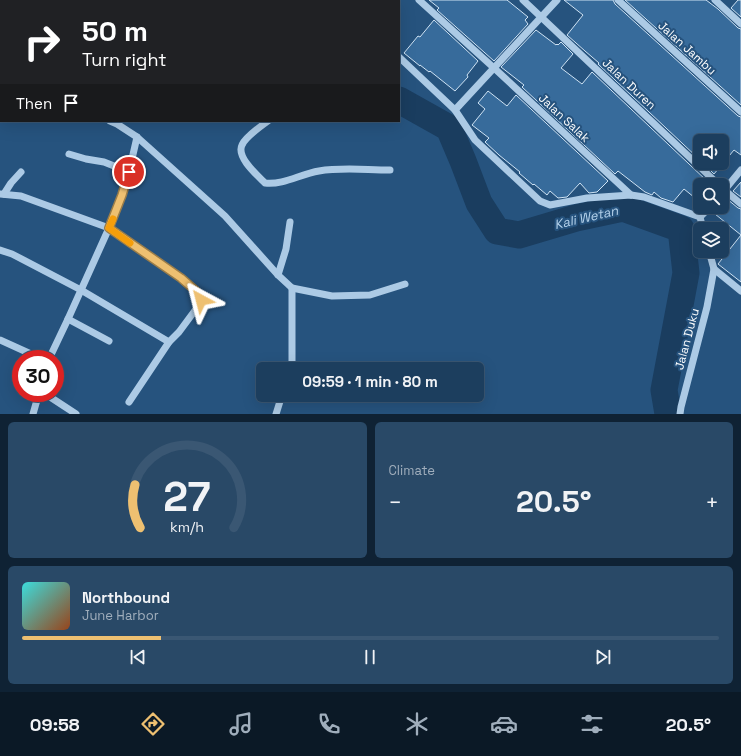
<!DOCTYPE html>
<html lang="en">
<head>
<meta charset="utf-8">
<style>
  :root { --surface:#1c3e5e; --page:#294967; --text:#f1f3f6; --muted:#a0aebc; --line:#3a5773; --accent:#eec071 }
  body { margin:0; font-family:"Space Grotesk",sans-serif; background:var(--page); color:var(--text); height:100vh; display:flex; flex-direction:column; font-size:15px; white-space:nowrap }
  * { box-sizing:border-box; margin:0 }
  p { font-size:13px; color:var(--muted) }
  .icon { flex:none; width:22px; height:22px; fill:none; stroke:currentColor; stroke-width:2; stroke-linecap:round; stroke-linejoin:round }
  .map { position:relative; height:414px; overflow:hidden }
  .drawer { display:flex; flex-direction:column; gap:8px; padding:8px; background:#0f2234; flex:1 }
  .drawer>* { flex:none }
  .guide { position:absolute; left:0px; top:0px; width:400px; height:122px; box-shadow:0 4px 16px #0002,0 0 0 1px var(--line); background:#202124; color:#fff; overflow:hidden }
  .fabs { position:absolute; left:693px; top:134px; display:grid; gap:8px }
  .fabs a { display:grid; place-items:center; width:36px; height:36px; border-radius:6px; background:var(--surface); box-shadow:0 4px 16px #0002,0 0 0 1px var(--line); font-size:20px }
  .speed { position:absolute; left:12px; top:350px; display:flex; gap:8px; font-size:20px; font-weight:700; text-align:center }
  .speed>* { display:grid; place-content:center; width:52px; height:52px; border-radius:50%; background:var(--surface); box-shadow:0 4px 16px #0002,0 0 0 1px var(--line); line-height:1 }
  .speed .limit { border:6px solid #d22; background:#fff; color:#111 }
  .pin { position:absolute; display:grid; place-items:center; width:34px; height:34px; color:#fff; margin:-17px; border:2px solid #fff; border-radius:50%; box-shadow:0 1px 4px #0007 }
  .me { position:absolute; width:44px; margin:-22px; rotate:322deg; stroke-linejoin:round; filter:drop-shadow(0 0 3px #0008) }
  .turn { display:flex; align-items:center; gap:14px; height:84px; padding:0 16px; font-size:18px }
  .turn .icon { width:52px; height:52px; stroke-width:2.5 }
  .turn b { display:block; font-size:28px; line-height:34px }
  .then { display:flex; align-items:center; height:38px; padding:0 16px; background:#0003; gap:8px; font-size:15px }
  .big { font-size:30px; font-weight:800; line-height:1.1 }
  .drawer .widget { flex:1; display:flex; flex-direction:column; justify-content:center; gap:6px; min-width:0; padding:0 14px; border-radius:6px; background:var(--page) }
  .drawer .dial { align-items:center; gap:0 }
  .dial svg { height:104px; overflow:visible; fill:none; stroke:var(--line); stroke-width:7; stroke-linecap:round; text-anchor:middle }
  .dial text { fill:var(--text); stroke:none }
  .song { display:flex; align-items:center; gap:12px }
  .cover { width:48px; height:48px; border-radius:6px; background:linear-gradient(135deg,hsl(180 70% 55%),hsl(20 70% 35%)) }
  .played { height:4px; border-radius:2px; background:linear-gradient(90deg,var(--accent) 20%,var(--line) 20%) }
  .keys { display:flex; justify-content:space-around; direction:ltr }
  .heat { display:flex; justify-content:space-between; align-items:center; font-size:22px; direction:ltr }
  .drawer .tiles { flex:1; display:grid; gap:8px; grid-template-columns:1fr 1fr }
  .widget:last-child { grid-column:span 2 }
  .trip { position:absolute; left:256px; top:362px; width:228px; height:40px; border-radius:6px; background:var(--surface); box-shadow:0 4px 16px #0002,0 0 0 1px var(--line); font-weight:800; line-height:40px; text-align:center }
  .tabs { display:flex; height:64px; justify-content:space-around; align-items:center; background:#0b1926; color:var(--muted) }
  .tabs .icon { width:28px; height:28px }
  .tabs .on { color:var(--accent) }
  .tabs b { font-size:18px; color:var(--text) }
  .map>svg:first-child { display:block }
</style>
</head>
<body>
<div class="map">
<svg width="741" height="414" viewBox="0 0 741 414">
  <rect width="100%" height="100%" fill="#26537e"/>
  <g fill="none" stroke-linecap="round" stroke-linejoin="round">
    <!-- river -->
    <g stroke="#1a3d5f" stroke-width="27">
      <polyline points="354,0 354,1"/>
      <polyline points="399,100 449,128 463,161 479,203 497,231 519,235 576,218 623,208 681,229 686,273 664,390 668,414"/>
    </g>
  </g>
  <!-- building -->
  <g fill="#376b9b" stroke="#cfe3f4">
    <polygon points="429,0 507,0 528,17 525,20 528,24 494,61 437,10 439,8"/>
    <polygon points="564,0 613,0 615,4 738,116 741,117 741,155 734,150 714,174 703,163 722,163 722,141 700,141 700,160 598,64 599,63 585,51 567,35 583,15"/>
    <polygon points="625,0 706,0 718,9 738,28 741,29 741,105"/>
    <polygon points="738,0 741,0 741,17 731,8"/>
    <polygon points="434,20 478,61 467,75 468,77 455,91 430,71 429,72 420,65 420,66 404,53 418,36 420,37"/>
    <polygon points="536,30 556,45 557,44 558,45 561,42 573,54 561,68 582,84 592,72 708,182 705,185 700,185 700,202 684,189 673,202 661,198 654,192 652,195 645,192 618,171 615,174 522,87 524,85 501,67"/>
    <polygon points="488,91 507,106 516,95 608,181 597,192 589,193 580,183 567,197 558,198 550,191 547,195 534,184 533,185 519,173 520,172 499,155 485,142 489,138 472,125 485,109 478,103"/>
    <polygon points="741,182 741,197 733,191"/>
    <polygon points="727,199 738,208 741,209 741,235 715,214 721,207 722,207 722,205"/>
    <polygon points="741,235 741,282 718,264"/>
  </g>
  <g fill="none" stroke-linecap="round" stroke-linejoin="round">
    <!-- minor -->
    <g stroke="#accae5" stroke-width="7">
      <polyline points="217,0 219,1"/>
      <polyline points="377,0 377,1"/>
      <polyline points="419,0 494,68 631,195"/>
      <polyline points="523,0 719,185"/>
      <polyline points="618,0 741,112"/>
      <polyline points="715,0 741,24"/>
      <polyline points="198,1 199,0"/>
      <polyline points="0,5 1,5"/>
      <polyline points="399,57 455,110 475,140 540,201 550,205 587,198 631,195 644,197 700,217 703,229"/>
      <polyline points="0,78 1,79"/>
      <polyline points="455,110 557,0"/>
      <polyline points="110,121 117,124 137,137 225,216 278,275 292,288 292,365 290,369"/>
      <path d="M 268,121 C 261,126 245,138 242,145 C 236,157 257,175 265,183 C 284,185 300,174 319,171 C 342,167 366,170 390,170"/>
      <polyline points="69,154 86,159 104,162 129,172"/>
      <polyline points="722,188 741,204"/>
      <polyline points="722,193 741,170"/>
      <polyline points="0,194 21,196 109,228 181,278 196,291 201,300 199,305 179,332 169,342 129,402"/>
      <polyline points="4,194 11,183 21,172"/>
      <polyline points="700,217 710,207"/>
      <polyline points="0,250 12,254 81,290 169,342"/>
      <polyline points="709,251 714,269 741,291"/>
      <polyline points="278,275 286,249 290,222"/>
      <polyline points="292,288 332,296 370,295 405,284"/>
      <polyline points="68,319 109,341"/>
      <polyline points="0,340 42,359"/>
      <polyline points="49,359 68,319 109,228 122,195 129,172 137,137"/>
      <polyline points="44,393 76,414"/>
      <polyline points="33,414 39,393"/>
      <polyline points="276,414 282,395"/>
      <polyline points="680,414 681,407 707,307 714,269"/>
    </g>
  </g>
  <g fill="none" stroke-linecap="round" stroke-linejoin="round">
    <!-- route casing -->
    <g stroke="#9b7d49" stroke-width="10">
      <polyline id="route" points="129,172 122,195 109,228 181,278 196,291 201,300"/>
    </g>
    <!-- route -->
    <use href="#route" stroke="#eec071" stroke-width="7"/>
    <!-- slow -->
    <polyline stroke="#f59e0b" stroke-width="7" points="113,219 109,228 130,243"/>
  </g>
  <g text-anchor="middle" stroke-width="4" stroke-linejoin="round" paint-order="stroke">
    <!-- street labels -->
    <g font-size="12" fill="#fff" stroke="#26537e">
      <text transform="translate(687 48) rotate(42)" y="4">Jalan Jambu</text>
      <text transform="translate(629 84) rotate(43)" y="4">Jalan Duren</text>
      <text transform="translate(564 118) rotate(43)" y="4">Jalan Salak</text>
      <text transform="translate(687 339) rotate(-75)" y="4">Jalan Duku</text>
    </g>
    <!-- water labels -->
    <g font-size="13" font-style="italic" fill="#b7d4ed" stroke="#26537e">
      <text transform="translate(586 217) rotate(-13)" y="5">Kali Wetan</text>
    </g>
  </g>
</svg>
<div class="fabs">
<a><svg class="icon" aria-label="sound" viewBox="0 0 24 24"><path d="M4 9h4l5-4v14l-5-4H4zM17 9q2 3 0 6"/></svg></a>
<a><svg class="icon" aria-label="search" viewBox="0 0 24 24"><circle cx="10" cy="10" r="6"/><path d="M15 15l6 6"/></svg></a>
<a><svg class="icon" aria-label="layers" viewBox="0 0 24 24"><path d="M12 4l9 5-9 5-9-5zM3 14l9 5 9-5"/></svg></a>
</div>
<div class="speed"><div class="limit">30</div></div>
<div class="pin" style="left:129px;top:172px;background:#d93025"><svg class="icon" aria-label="arrive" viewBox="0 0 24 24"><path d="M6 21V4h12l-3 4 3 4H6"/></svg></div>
<svg class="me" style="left:201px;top:300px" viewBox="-20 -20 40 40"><path d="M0-17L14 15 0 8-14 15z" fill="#eec071" stroke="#fff" stroke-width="4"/></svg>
<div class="trip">09:59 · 1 min · 80 m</div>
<div class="guide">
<div class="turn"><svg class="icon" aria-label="right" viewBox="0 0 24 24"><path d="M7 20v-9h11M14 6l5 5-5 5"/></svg><div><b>50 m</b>Turn right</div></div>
<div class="then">Then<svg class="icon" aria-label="arrive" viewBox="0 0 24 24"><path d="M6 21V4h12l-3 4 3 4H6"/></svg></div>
</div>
</div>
<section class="drawer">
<div class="tiles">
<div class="widget dial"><svg viewBox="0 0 100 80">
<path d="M14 69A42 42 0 1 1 86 69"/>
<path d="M14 69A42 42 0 0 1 10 36" stroke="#eec071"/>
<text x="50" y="56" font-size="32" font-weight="700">27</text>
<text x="50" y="72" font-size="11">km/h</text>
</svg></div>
<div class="widget"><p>Climate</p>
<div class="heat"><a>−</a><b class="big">20.5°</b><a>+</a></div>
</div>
<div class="widget">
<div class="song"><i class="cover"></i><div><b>Northbound</b><p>June Harbor</p></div></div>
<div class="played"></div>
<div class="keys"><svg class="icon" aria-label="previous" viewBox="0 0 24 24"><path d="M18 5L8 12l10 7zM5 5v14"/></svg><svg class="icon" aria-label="pause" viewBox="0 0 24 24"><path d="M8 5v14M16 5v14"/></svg><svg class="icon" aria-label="next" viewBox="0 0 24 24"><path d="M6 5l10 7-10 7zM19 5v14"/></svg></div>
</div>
</div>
</section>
<nav class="tabs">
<b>09:58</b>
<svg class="icon on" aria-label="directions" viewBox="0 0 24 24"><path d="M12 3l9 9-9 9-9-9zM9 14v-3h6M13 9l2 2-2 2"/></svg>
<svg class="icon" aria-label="music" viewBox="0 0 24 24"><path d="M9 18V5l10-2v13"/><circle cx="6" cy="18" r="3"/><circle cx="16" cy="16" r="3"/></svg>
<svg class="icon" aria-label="phone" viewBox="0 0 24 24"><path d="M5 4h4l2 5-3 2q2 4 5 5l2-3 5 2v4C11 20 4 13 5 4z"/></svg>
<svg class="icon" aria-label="climate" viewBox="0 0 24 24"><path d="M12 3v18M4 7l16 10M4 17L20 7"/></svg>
<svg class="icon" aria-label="car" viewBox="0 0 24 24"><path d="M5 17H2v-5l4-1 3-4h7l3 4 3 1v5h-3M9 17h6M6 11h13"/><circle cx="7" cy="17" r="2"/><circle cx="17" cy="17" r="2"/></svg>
<svg class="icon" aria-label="filters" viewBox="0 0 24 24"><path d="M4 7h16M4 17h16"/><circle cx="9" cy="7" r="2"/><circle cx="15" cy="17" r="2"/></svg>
<b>20.5°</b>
</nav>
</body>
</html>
